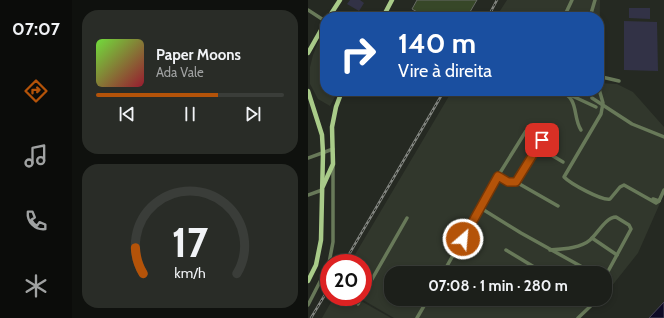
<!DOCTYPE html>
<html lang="pt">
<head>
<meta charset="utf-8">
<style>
  :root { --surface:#1c1f1a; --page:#292c27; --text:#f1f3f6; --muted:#a0a2a2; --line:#3a3d39; --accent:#b45309 }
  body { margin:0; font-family:Cabin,sans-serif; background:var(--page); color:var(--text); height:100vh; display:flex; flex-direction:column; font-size:15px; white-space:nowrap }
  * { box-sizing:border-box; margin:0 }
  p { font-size:13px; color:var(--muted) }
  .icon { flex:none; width:22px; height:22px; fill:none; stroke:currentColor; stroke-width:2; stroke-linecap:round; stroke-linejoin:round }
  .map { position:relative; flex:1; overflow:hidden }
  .drawer { display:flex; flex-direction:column; gap:10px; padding:10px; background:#0f110e; width:236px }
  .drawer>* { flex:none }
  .banner { position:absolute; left:12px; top:12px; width:284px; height:84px; border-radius:16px; box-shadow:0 2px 6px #0003,0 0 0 1px var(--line); background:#1a4fa0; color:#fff; overflow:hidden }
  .speed { position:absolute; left:12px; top:254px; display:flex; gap:8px; font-size:20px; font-weight:700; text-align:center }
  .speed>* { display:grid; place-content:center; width:52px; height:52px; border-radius:50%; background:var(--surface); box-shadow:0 2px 6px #0003,0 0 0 1px var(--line); line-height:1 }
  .speed .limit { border:6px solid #d22; background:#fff; color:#111 }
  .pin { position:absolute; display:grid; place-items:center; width:34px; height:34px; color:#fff; margin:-17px; border-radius:8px; box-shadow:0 2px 6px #0006 }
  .me { position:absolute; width:44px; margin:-22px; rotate:27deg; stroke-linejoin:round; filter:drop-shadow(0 0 3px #0008) }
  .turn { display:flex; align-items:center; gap:14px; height:84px; padding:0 12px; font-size:18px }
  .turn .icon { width:52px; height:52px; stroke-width:2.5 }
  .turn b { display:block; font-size:28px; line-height:34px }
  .drawer .tile { flex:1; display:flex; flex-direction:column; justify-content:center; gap:6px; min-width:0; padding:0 14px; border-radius:16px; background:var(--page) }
  .drawer .dial { align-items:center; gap:0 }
  .dial svg { height:104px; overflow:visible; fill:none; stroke:var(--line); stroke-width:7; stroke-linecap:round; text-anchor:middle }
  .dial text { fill:var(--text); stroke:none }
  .song { display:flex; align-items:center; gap:12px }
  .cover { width:48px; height:48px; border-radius:6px; background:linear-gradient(135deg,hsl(100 70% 55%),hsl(350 70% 35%)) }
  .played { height:4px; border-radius:2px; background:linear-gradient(90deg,var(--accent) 65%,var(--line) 65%) }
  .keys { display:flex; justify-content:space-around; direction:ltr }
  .trip { position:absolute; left:76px; top:266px; width:228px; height:40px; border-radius:16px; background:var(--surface); box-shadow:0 2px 6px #0003,0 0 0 1px var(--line); font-weight:700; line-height:40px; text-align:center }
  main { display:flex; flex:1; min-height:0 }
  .tab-bar { display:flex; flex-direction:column; width:72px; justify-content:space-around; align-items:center; background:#0b0c0a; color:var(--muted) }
  .tab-bar .icon { width:28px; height:28px }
  .tab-bar .on { color:var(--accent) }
  .tab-bar b { font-size:18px; color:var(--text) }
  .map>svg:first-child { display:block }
</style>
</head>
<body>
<main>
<nav class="tab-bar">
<b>07:07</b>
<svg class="icon on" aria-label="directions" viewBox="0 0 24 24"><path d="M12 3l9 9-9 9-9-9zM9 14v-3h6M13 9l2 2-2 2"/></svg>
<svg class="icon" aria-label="music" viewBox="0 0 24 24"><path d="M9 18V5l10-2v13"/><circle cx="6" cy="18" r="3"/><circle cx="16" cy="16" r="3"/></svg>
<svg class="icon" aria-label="phone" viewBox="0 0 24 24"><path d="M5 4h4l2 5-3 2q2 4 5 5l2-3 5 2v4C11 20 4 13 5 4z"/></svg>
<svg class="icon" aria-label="climate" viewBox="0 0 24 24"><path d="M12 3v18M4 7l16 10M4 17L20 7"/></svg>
</nav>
<section class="drawer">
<div class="tile">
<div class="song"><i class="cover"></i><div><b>Paper Moons</b><p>Ada Vale</p></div></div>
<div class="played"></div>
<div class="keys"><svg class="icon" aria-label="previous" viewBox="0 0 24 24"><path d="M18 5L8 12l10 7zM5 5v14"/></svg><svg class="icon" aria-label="pause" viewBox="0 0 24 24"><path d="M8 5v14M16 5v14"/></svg><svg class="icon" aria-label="next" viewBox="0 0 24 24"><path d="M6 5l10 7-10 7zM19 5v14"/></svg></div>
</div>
<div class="tile dial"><svg viewBox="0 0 100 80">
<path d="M14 69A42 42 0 1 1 86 69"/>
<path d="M14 69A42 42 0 0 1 8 49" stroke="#b45309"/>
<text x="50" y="56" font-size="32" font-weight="700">17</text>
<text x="50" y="72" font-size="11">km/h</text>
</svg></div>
</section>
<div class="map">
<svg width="356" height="318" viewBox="0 0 356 318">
  <rect width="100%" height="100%" fill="#252922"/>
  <!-- built -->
  <g fill="#31372c">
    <polygon points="199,0 292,0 291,74 291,17 188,17"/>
    <polygon points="17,32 17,91 30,91 22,106 10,99 2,84 2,67 5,55 11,40"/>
    <polygon points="291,83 309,84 325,92 356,127 356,194 330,253 303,287 297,293 297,273 83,273 83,299 290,299 269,318 86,318 50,297 55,297 55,263 42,263 144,91 291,91"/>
    <polygon points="26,297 46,297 83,318 14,318"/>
  </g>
  <!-- green -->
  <g fill="#323246">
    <polygon points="42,0 52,0 56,3 51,11 39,4"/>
    <polygon points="321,8 342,8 342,19 321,18"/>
    <polygon points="316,21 349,22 350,71 316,70"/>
  </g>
  <!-- water -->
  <polygon fill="#0e0b26" stroke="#4b495b" points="356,302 356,318 341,318"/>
  <!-- building -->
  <polygon fill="#374728" stroke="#676b64" points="109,0 169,0 159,17 118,17 104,9"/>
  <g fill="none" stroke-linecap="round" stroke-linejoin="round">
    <!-- minor -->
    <g stroke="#687959" stroke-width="3.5">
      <polyline points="0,10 17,21"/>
      <polyline points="256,17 264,0"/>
      <polyline points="282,17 287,0"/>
      <polyline points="294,77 311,81"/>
      <path d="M 291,89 L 295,103 L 293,114 L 256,177 C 263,184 294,201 302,199 L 312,187 L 316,185 L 348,203 L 351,201"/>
      <path d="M 252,91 C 272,99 264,116 273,130"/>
      <polyline points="260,94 288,107"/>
      <polyline points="284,98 324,124 356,137"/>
      <polyline points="218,131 190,176 200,182 208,182 250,206"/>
      <polyline points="230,147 241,129"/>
      <polyline points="0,158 25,149"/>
      <polyline points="208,182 230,147 255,162"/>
      <polyline points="0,195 14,190"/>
      <polyline points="345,199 351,201 356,190"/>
      <polyline points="171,207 213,233 285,273"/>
      <polyline points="284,238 309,255"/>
      <polyline points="198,250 236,273"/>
      <path d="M 242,250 C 255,249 273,248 282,240 C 290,233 298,217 308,217 L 321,225 L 323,229 L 297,277"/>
      <polyline points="21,263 25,242 25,164"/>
      <polyline points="135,273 190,176"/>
      <polyline points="155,273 167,269 184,273"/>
      <polyline points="297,281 300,285 297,290"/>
      <polyline points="55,295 99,218"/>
      <polyline points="279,299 286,304"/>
      <polyline points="50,304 54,297"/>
      <polyline points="0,305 21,264"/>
      <polyline points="109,318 120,299"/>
      <polyline points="270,318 290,299"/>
    </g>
    <!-- major -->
    <g stroke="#a9cb89" stroke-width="4.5">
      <polyline points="21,17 32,0"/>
      <polyline points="75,17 84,0"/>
      <polyline points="0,53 17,23"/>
      <polyline points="0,91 14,135 15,153 13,240 8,265 0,281"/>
      <polyline points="15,186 25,164 24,127 28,107 34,91"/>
    </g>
    <!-- rail casing -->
    <g stroke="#838681" stroke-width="2.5">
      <g id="rail">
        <polyline points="180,17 189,0"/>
        <polyline points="36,263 136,91"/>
        <polyline points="3,318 21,288"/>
      </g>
    </g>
    <!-- rail -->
    <use href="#rail" stroke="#1c1f19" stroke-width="1" stroke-dasharray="3" stroke-linecap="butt"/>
  </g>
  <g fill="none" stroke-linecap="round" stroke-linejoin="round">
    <!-- route casing -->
    <g stroke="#753606" stroke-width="10">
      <polyline id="route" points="155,239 190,176 200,182 208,182 234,140"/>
    </g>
    <!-- route -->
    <use href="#route" stroke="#b45309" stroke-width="7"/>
  </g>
</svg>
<div class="speed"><div class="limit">20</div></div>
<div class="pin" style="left:234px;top:140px;background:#d93025"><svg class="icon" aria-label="arrive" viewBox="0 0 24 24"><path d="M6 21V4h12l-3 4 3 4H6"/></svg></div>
<svg class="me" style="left:155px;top:239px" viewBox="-20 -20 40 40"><circle r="17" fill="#b45309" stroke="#fff" stroke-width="3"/><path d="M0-11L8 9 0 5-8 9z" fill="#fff"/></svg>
<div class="trip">07:08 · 1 min · 280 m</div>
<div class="banner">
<div class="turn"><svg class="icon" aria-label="right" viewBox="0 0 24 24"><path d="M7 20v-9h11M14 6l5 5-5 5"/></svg><div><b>140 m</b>Vire à direita</div></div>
</div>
</div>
</main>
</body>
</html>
